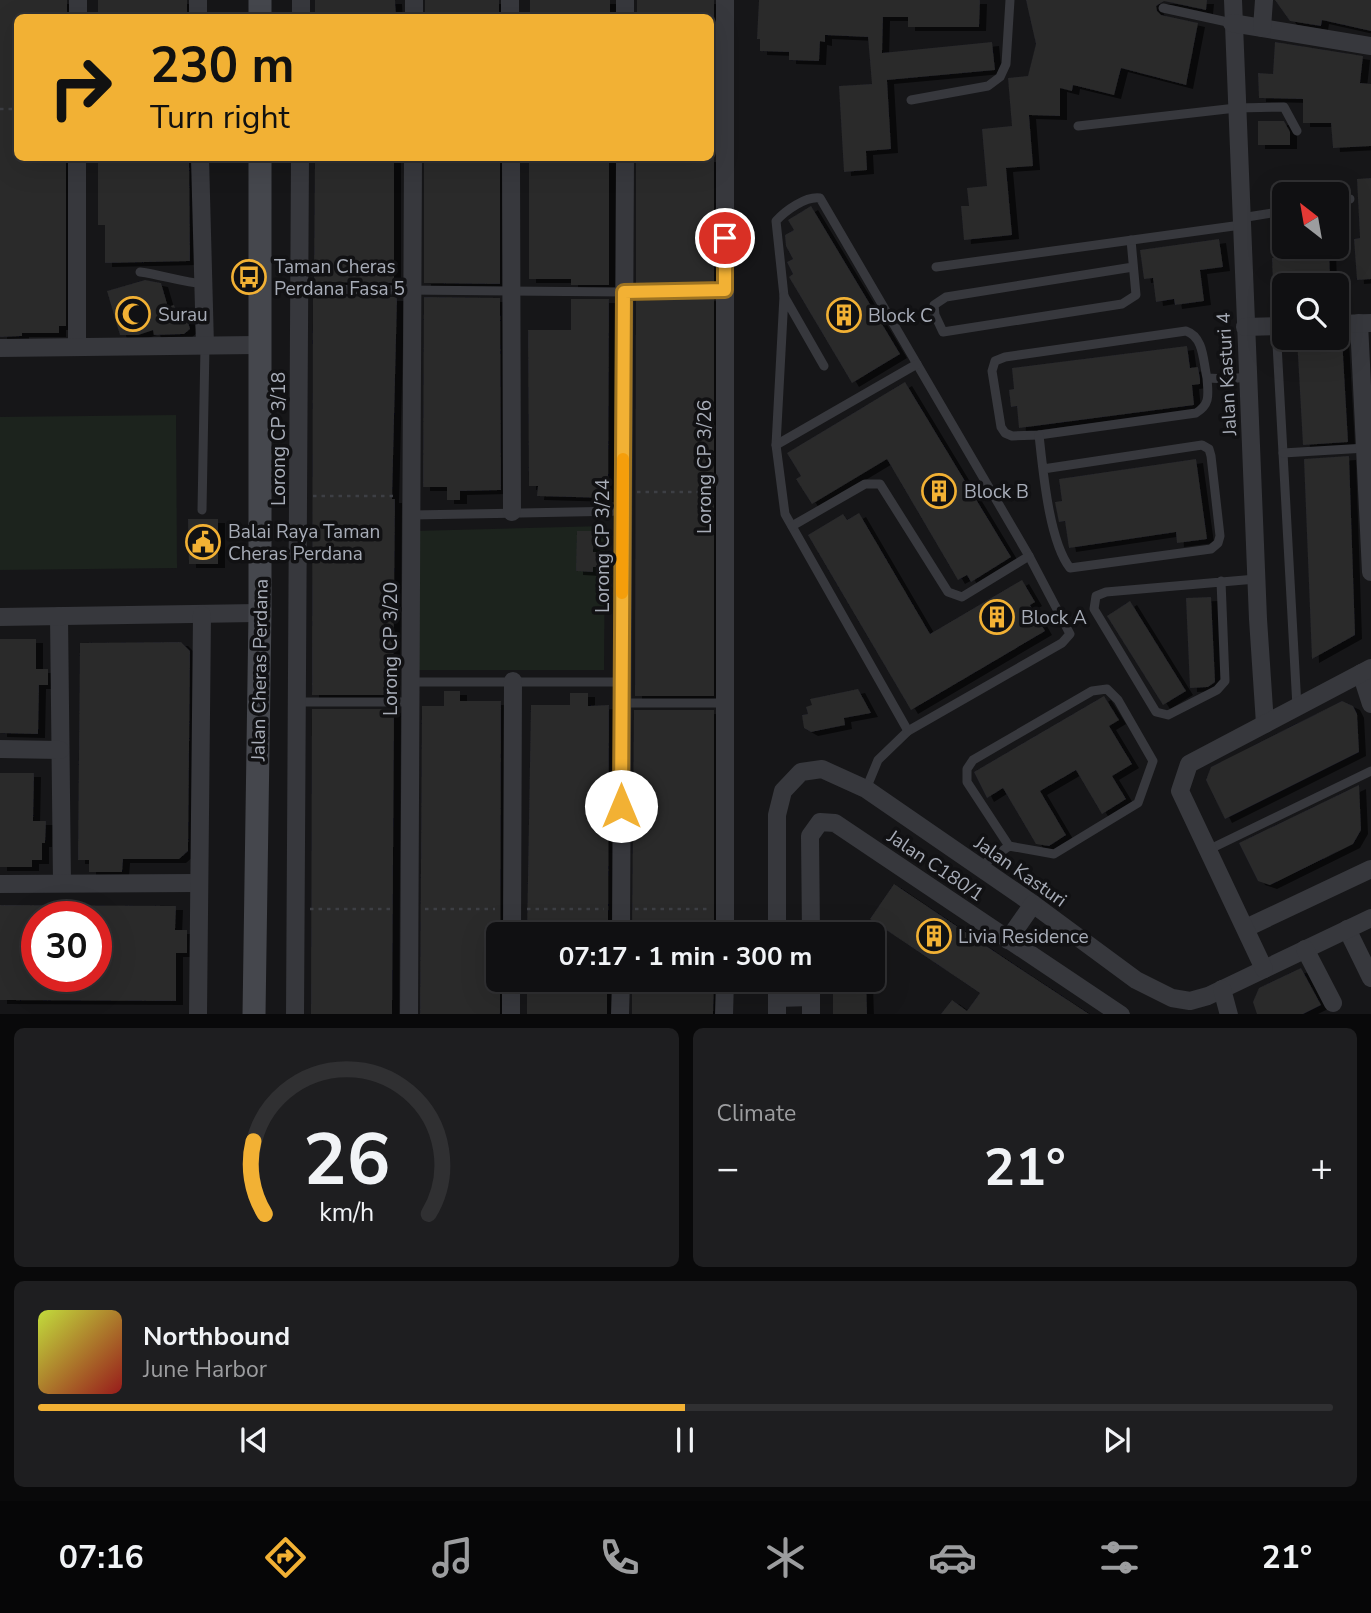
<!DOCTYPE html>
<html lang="en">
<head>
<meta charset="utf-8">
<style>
  :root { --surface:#101012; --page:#1e1e20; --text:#f1f3f6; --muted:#9c9d9f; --line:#303032; --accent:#f2b134 }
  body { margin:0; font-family:"Nunito Sans",sans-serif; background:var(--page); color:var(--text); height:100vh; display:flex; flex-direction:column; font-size:26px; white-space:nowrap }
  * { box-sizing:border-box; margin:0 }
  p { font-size:23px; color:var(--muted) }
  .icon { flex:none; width:38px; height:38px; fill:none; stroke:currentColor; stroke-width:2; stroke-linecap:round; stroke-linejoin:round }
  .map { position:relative; height:1014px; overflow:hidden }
  .side { display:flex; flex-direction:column; gap:14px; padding:14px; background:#09090a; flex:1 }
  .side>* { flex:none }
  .top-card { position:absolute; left:14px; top:14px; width:700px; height:147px; border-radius:10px; box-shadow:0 7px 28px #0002,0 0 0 2px var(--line); background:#f2b134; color:#111; overflow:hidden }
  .needle { width:46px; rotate:329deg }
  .controls { position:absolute; left:1272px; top:182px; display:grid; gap:14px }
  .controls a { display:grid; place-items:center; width:77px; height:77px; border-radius:10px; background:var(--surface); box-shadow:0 7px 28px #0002,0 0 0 2px var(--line); font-size:35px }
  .speed { position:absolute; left:21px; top:901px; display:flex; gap:14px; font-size:35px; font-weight:700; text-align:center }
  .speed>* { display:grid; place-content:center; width:91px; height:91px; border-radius:50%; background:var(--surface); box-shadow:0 7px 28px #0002,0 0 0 2px var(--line); line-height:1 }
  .speed .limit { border:10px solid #d22; background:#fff; color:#111 }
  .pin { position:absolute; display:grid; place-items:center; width:60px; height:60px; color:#fff; margin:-30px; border:4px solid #fff; border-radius:50%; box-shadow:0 2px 7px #0007 }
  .me { position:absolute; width:77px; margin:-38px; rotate:0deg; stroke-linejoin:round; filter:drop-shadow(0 0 5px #0008) }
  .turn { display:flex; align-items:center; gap:24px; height:147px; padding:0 21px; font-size:32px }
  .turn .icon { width:91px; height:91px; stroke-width:2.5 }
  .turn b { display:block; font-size:49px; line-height:60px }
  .big { font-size:52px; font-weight:700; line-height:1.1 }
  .side .card { flex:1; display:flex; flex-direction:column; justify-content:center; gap:10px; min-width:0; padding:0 24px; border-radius:10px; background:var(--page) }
  .side .dial { align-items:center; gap:0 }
  .dial svg { height:182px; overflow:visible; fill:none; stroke:var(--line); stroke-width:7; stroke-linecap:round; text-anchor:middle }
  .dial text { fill:var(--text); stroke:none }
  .song { display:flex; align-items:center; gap:21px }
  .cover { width:84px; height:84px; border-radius:10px; background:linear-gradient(135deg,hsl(70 70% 55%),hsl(0 70% 35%)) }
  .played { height:7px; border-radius:4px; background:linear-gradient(90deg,var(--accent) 50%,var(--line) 50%) }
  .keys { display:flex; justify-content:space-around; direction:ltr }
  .heat { display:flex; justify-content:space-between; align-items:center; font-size:38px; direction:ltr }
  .side .tiles { flex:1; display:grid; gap:14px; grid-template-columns:1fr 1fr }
  .card:last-child { grid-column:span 2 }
  .trip { position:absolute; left:486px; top:922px; width:399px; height:70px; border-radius:10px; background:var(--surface); box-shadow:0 7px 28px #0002,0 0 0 2px var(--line); font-weight:700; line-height:70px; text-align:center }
  .dock { display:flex; height:112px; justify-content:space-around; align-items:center; background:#060607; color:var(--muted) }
  .dock .icon { width:49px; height:49px }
  .dock .selected { color:var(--accent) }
  .dock b { font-size:32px; color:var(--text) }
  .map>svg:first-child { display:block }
</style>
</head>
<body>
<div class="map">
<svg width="1371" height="1015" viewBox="0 0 1371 1015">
  <defs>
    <filter id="shadow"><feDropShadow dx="7" dy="4" stdDeviation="0" flood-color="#0009"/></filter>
  </defs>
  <rect width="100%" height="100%" fill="#161618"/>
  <!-- green -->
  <g fill="#1c231d">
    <polygon points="176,415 177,568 0,570 0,417"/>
    <polygon points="605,526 604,670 411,670 414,531"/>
  </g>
  <!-- building -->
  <g fill="#29292c" fill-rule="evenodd" filter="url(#shadow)">
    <polygon points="0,0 67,0 67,18 18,18 18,158 66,158 66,326 59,326 59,333 22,333 22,336 0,337"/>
    <rect x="98" y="0" width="89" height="18"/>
    <polygon points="315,0 395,0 396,18 315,18"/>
    <rect x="425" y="0" width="74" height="18"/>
    <rect x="530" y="0" width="80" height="18"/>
    <rect x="637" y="0" width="77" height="18"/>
    <polygon points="759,0 980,0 979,27 908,27 908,17 883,17 882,53 992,42 995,70 887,80 891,149 866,151 867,170 844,172 839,86 872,84 868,37 825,35 825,42 820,41 819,61 789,60 789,52 760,51 760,39 757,39"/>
    <polygon points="1026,0 1207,0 1206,10 1164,1 1156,6 1157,11 1161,15 1198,23 1186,85 1121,68 1114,95 1073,85 1072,91 1060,88 1060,116 1029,115 1033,166 1006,168 1012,235 964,240 961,206 969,206 967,188 987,186 982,129 1012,126 1008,78 1028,76 1036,44"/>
    <polygon points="1275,0 1371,0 1371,31 1322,20 1321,26 1290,21"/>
    <polygon points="1275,42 1363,56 1360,83 1371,84 1371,146 1333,148 1331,123 1303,123 1303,99 1259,98 1258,73 1273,74"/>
    <polygon points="1258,121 1284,121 1290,132 1290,145 1258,145"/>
    <polygon points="98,158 189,158 190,261 105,263 105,225 98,225"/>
    <polygon points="315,158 394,158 394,283 314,282"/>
    <polygon points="424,158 500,158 500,284 424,283"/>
    <polygon points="529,158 609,158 609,285 571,285 571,279 529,279"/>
    <polygon points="636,158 714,158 714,283 636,285"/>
    <polygon points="1371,178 1371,279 1357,280 1354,239 1360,238 1357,179"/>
    <polygon points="811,206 900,354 852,383 789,277 793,274 787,262 793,259 786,246 785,235 794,230 788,220"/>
    <polygon points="1219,239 1223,267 1200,270 1204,301 1175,305 1174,299 1156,302 1153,278 1144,279 1140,250"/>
    <polygon points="1329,247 1330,281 1273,284 1272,258 1295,257 1294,248"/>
    <polygon points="145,280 161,283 168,307 174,305 179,321 187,318 190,329 184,334 154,335 153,330 138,335 120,335 107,291"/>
    <polygon points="313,296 397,297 392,499 395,499 393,695 312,695"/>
    <polygon points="424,297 500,298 501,490 460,491 460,500 447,500 447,487 423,487"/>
    <polygon points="714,297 714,696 635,696 636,299"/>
    <polygon points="571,299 609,299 608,498 537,496 538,486 529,486 528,330 571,330"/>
    <polygon points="1297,338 1342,338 1348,442 1303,445"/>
    <polygon points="1187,346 1190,368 1198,367 1200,379 1200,384 1192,385 1194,405 1019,428 1017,406 1011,407 1009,390 1014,389 1012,368"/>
    <polygon points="905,382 1011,557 971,582 967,575 958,580 887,459 812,504 796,479 801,476 787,453"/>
    <polygon points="1349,456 1355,635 1312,659 1304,459"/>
    <polygon points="1196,459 1207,539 1177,543 1176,532 1069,548 1065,521 1059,522 1055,502 1062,501 1059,479"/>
    <polygon points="859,513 930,634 1022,580 1035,602 1030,605 1045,631 911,710 808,535 843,514 847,520"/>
    <polygon points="188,519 218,519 218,564 189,564"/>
    <polygon points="577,531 594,531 593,552 600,552 600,567 593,567 593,572 576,571"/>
    <polygon points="1211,597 1215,682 1208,687 1190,688 1186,598"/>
    <polygon points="1130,601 1186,691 1163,705 1107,616"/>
    <polygon points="0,639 36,639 36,669 48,669 48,685 39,685 38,734 0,733"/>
    <polygon points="181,642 190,651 188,851 179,859 123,859 122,872 89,872 89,860 78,860 80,643"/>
    <polygon points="858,689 871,713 844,718 845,725 811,732 804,728 802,715 808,714 806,707 812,705 810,699"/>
    <polygon points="444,691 460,691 460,701 501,701 500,1014 420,1014 422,706 444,706"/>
    <polygon points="570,693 588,693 588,706 609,705 608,934 527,934 531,705 570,705"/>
    <polygon points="1104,696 1119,720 1109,726 1132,764 1112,776 1126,799 1102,814 1076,770 1040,791 1066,835 1049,846 1036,844 1003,788 987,798 974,772"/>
    <polygon points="1342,701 1353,706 1357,714 1359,752 1225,819 1206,780 1211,767"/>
    <polygon points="312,709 394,709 392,1014 311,1014"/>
    <polygon points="634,710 714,710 714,934 632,934"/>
    <polygon points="0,773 34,773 33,821 46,821 45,843 42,843 42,860 32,860 32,867 0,867"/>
    <polygon points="1359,785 1361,830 1353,844 1270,885 1258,881 1239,843"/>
    <polygon points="894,884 1007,960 1089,1014 941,1014 952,1000 967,1011 980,993 870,919"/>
    <path d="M 0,905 L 176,906 L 175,930 L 187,930 L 187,953 L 176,953 L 176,1001 L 0,1000 ZM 37,917 L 96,917 L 96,976 L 37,976 Z"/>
    <polygon points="1301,968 1321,1005 1303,1014 1257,1014 1253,1002 1259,988"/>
    <rect x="527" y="980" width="80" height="34"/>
    <polygon points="632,980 714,980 713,1014 632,1014"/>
    <polygon points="833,980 866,980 867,1014 833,1014"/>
  </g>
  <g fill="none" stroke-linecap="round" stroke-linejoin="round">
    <!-- path -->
    <g stroke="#3d3f44" stroke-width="2.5" stroke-dasharray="3.5 5" stroke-linecap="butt">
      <polyline points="0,109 18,109"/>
      <polyline points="637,492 711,492"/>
      <polyline points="313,496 397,496"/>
      <polyline points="310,909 394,909"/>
      <polyline points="425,909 495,909"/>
      <polyline points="527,909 604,909"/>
      <polyline points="635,909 709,909"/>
    </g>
    <!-- lane -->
    <g stroke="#37383d" stroke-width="9">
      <polyline points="1163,8 1232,23"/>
      <polyline points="911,100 988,86 1000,77 1006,64 1010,0"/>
      <polyline points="1078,126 1236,108 1284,107 1297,131"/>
      <polyline points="1337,201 1350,199"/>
      <polyline points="1241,218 1284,211"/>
      <polyline points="1131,240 1136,295 1122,304 943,332 935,315 934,305 946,297 1133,267"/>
      <polyline points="936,267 1241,225"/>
      <path d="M 140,272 C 162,275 182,282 204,284"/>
      <polyline points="300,289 624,292 725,290"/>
      <path d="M 784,296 L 776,221 C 786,210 806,196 820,198 L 1029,556 L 1070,634 L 1062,643 L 908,731 L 878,760 L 866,789"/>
      <polyline points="1276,326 1297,707"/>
      <polyline points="824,366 784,296 776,445 785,514 908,731"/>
      <path d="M 1207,378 C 1203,361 1204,337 1186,331 L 1005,357 L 995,361 L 992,371 L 1001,427 L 1005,433 L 1012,436 L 1039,435 L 1196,413 C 1211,404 1208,394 1207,378 L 1228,379 L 1248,377"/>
      <path d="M 1039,435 C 1043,471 1049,541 1070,568 L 1211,549 L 1218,543 L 1220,536 L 1211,456 L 1209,449 L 1202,445 L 1043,469"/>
      <polyline points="776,445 917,364"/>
      <polyline points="1283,453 1366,448"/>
      <polyline points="202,510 205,346"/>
      <polyline points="412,515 623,511"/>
      <polyline points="792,526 865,484 880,484 948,592 962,597 1029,556"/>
      <polyline points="1221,581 1225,681 1217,690 1168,715 1156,712 1094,609 1096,596 1106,592 1256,579"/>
      <polyline points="411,682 622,682"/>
      <polyline points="298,702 411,702"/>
      <polyline points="622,703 725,703"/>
      <polyline points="1208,850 1371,771"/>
      <polyline points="980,867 1009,846 967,782 967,769 973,760 1092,691 1107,689 1118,700 1153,761 1138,803 1054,854 1009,846"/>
    </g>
    <!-- street -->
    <g stroke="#37383d" stroke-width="18">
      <polyline points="198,0 198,18"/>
      <polyline points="510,0 510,18"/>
      <polyline points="725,0 725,934"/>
      <polyline points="1233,0 1258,619 1265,724"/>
      <polyline points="78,18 78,0"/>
      <polyline points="301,18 301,0"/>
      <polyline points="414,18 414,0"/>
      <polyline points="625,18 625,0"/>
      <polyline points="1232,23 1371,46"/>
      <polyline points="1262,28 1264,0"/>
      <polyline points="200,158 205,346"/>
      <polyline points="511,158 512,512"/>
      <polyline points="1359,323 1371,572"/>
      <polyline points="1337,324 1371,323"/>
      <polyline points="1245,327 1284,326"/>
      <polyline points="77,347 77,158"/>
      <polyline points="0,348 260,345"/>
      <polyline points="59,616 62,883"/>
      <polyline points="0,617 260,613"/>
      <polyline points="1361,673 1371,704"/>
      <polyline points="0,749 60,750"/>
      <polyline points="0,884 198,883"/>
      <polyline points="1246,928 1371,869"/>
      <polyline points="1347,929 1371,978"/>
      <polyline points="512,934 513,681"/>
      <polyline points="621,934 625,158"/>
      <polyline points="777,934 777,815 783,791 801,772 822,769 866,789 1033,904 1136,980 1172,998 1190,1001 1208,996 1371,918"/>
      <polyline points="811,934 810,836 820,822 835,823 1121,1015"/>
      <polyline points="1008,940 1033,904"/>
      <polyline points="1305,949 1333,1003"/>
      <polyline points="1264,969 1180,791 1189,764 1371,668"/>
      <polyline points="1222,989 1229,1015"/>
      <polyline points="777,998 811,997"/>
      <polyline points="198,1015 202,615"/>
      <polyline points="295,1015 300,158"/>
      <polyline points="409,1015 413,158"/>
      <polyline points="511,1015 511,980"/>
      <polyline points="620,1015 621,980"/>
      <polyline points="724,1015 725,980"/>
      <polyline points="777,1015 777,980"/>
      <polyline points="811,1015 811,980"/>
    </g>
    <!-- secondary -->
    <g stroke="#45474d" stroke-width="23">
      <polyline points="260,0 260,18"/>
      <polyline points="254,1015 260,613 260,158"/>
    </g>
  </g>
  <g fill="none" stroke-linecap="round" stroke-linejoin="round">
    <!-- route casing -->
    <g stroke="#9d7322" stroke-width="18">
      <polyline id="route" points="621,806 624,292 725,290 725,238"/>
    </g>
    <!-- route -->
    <use href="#route" stroke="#f2b134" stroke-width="12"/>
    <!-- slow -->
    <polyline stroke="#f59e0b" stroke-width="12" points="622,593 623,459"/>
  </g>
  <!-- icons -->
  <defs>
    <g id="bus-ring" transform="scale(1.75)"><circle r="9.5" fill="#111113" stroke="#f2b134" stroke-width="1.5"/><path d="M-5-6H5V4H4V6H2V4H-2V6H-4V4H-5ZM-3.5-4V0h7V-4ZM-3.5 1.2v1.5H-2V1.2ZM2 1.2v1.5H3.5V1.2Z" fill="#f2b134"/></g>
    <g id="mosque-ring" transform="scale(1.75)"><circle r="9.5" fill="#111113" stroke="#f2b134" stroke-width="1.5"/><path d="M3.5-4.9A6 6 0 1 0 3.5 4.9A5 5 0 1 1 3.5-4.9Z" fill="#f2b134"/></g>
    <g id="building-ring" transform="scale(1.75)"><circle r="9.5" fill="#111113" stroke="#f2b134" stroke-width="1.5"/><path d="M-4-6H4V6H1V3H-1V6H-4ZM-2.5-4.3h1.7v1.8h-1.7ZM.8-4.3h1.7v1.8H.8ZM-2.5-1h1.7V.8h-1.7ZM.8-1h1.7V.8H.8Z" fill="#f2b134"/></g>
    <g id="civic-ring" transform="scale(1.75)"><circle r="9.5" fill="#111113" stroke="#f2b134" stroke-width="1.5"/><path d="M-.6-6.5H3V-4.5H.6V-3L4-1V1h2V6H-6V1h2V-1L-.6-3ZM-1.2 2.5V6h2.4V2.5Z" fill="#f2b134"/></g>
  </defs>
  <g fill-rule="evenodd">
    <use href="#bus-ring" x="249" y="277"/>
    <use href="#mosque-ring" x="133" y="314"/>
    <use href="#building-ring" x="844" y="315"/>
    <use href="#building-ring" x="939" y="491"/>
    <use href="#civic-ring" x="203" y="542"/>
    <use href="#building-ring" x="997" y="617"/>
    <use href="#building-ring" x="934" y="936"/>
  </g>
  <g text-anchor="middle" stroke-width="7" stroke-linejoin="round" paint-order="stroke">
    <!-- poi labels -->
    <g font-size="19" fill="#a8adb8" stroke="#111113" text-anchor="start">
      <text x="274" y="273">Taman Cheras<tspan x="274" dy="22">Perdana Fasa 5</tspan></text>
      <text x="158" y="321">Surau</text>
      <text x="868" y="322">Block C</text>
      <text x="964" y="498">Block B</text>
      <text x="228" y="538">Balai Raya Taman<tspan x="228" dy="22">Cheras Perdana</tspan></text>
      <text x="1021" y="624">Block A</text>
      <text x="958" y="943">Livia Residence</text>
    </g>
    <!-- street labels -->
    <g font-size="19" fill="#a8adb8" stroke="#111113">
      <text transform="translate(1226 374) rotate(-93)" y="7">Jalan Kasturi 4</text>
      <text transform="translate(278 439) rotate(-90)" y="7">Lorong CP 3/18</text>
      <text transform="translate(704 467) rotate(-90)" y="7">Lorong CP 3/26</text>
      <text transform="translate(602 546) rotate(-90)" y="7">Lorong CP 3/24</text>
      <text transform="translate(390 649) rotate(-90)" y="7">Lorong CP 3/20</text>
      <text transform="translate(259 670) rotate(-89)" y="7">Jalan Cheras Perdana</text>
      <text transform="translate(936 865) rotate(34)" y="7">Jalan C180/1</text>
      <text transform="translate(1021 871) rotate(35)" y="7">Jalan Kasturi</text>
    </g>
  </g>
</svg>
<div class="controls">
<a><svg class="needle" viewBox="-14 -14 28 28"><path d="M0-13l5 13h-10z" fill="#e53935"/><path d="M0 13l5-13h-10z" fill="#9c9d9f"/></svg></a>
<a><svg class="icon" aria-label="search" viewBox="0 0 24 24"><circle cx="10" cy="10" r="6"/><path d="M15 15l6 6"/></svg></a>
</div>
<div class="speed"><div class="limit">30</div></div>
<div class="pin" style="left:725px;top:238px;background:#d93025"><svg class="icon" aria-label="arrive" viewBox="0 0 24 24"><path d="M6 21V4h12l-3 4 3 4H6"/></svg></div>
<svg class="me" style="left:621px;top:806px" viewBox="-20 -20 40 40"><circle r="19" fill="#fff"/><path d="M0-13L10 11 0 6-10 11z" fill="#f2b134"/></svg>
<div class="trip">07:17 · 1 min · 300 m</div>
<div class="top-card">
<div class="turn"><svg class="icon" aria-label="right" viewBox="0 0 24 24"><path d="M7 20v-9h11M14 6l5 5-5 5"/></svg><div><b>230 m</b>Turn right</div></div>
</div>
</div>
<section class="side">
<div class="tiles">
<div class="card dial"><svg viewBox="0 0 100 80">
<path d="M14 69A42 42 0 1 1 86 69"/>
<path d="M14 69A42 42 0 0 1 9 37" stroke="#f2b134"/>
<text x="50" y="56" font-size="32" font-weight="700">26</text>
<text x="50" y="72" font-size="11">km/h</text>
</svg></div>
<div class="card"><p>Climate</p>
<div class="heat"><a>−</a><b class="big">21°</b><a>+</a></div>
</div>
<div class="card">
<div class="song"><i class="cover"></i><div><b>Northbound</b><p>June Harbor</p></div></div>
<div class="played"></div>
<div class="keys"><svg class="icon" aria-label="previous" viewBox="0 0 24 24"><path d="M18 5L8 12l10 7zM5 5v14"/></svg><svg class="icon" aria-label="pause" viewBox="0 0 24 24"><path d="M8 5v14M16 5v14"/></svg><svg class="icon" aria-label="next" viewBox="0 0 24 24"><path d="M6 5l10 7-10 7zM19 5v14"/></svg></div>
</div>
</div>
</section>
<nav class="dock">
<b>07:16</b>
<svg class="icon selected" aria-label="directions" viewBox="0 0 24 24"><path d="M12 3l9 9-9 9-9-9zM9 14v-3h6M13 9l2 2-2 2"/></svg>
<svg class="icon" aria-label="music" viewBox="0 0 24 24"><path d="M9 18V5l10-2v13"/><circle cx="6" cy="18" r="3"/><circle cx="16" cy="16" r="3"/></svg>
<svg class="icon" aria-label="phone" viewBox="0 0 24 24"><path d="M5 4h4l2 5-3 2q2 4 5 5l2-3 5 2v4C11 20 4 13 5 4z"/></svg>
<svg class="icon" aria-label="climate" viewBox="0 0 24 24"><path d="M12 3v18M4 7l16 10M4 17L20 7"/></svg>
<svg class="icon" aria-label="car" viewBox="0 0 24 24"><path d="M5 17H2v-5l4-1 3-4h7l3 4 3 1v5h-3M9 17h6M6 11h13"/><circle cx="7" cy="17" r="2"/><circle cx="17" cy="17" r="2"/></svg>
<svg class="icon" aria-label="filters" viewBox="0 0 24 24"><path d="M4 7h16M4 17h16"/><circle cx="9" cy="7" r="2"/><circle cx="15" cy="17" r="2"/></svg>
<b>21°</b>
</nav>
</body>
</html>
